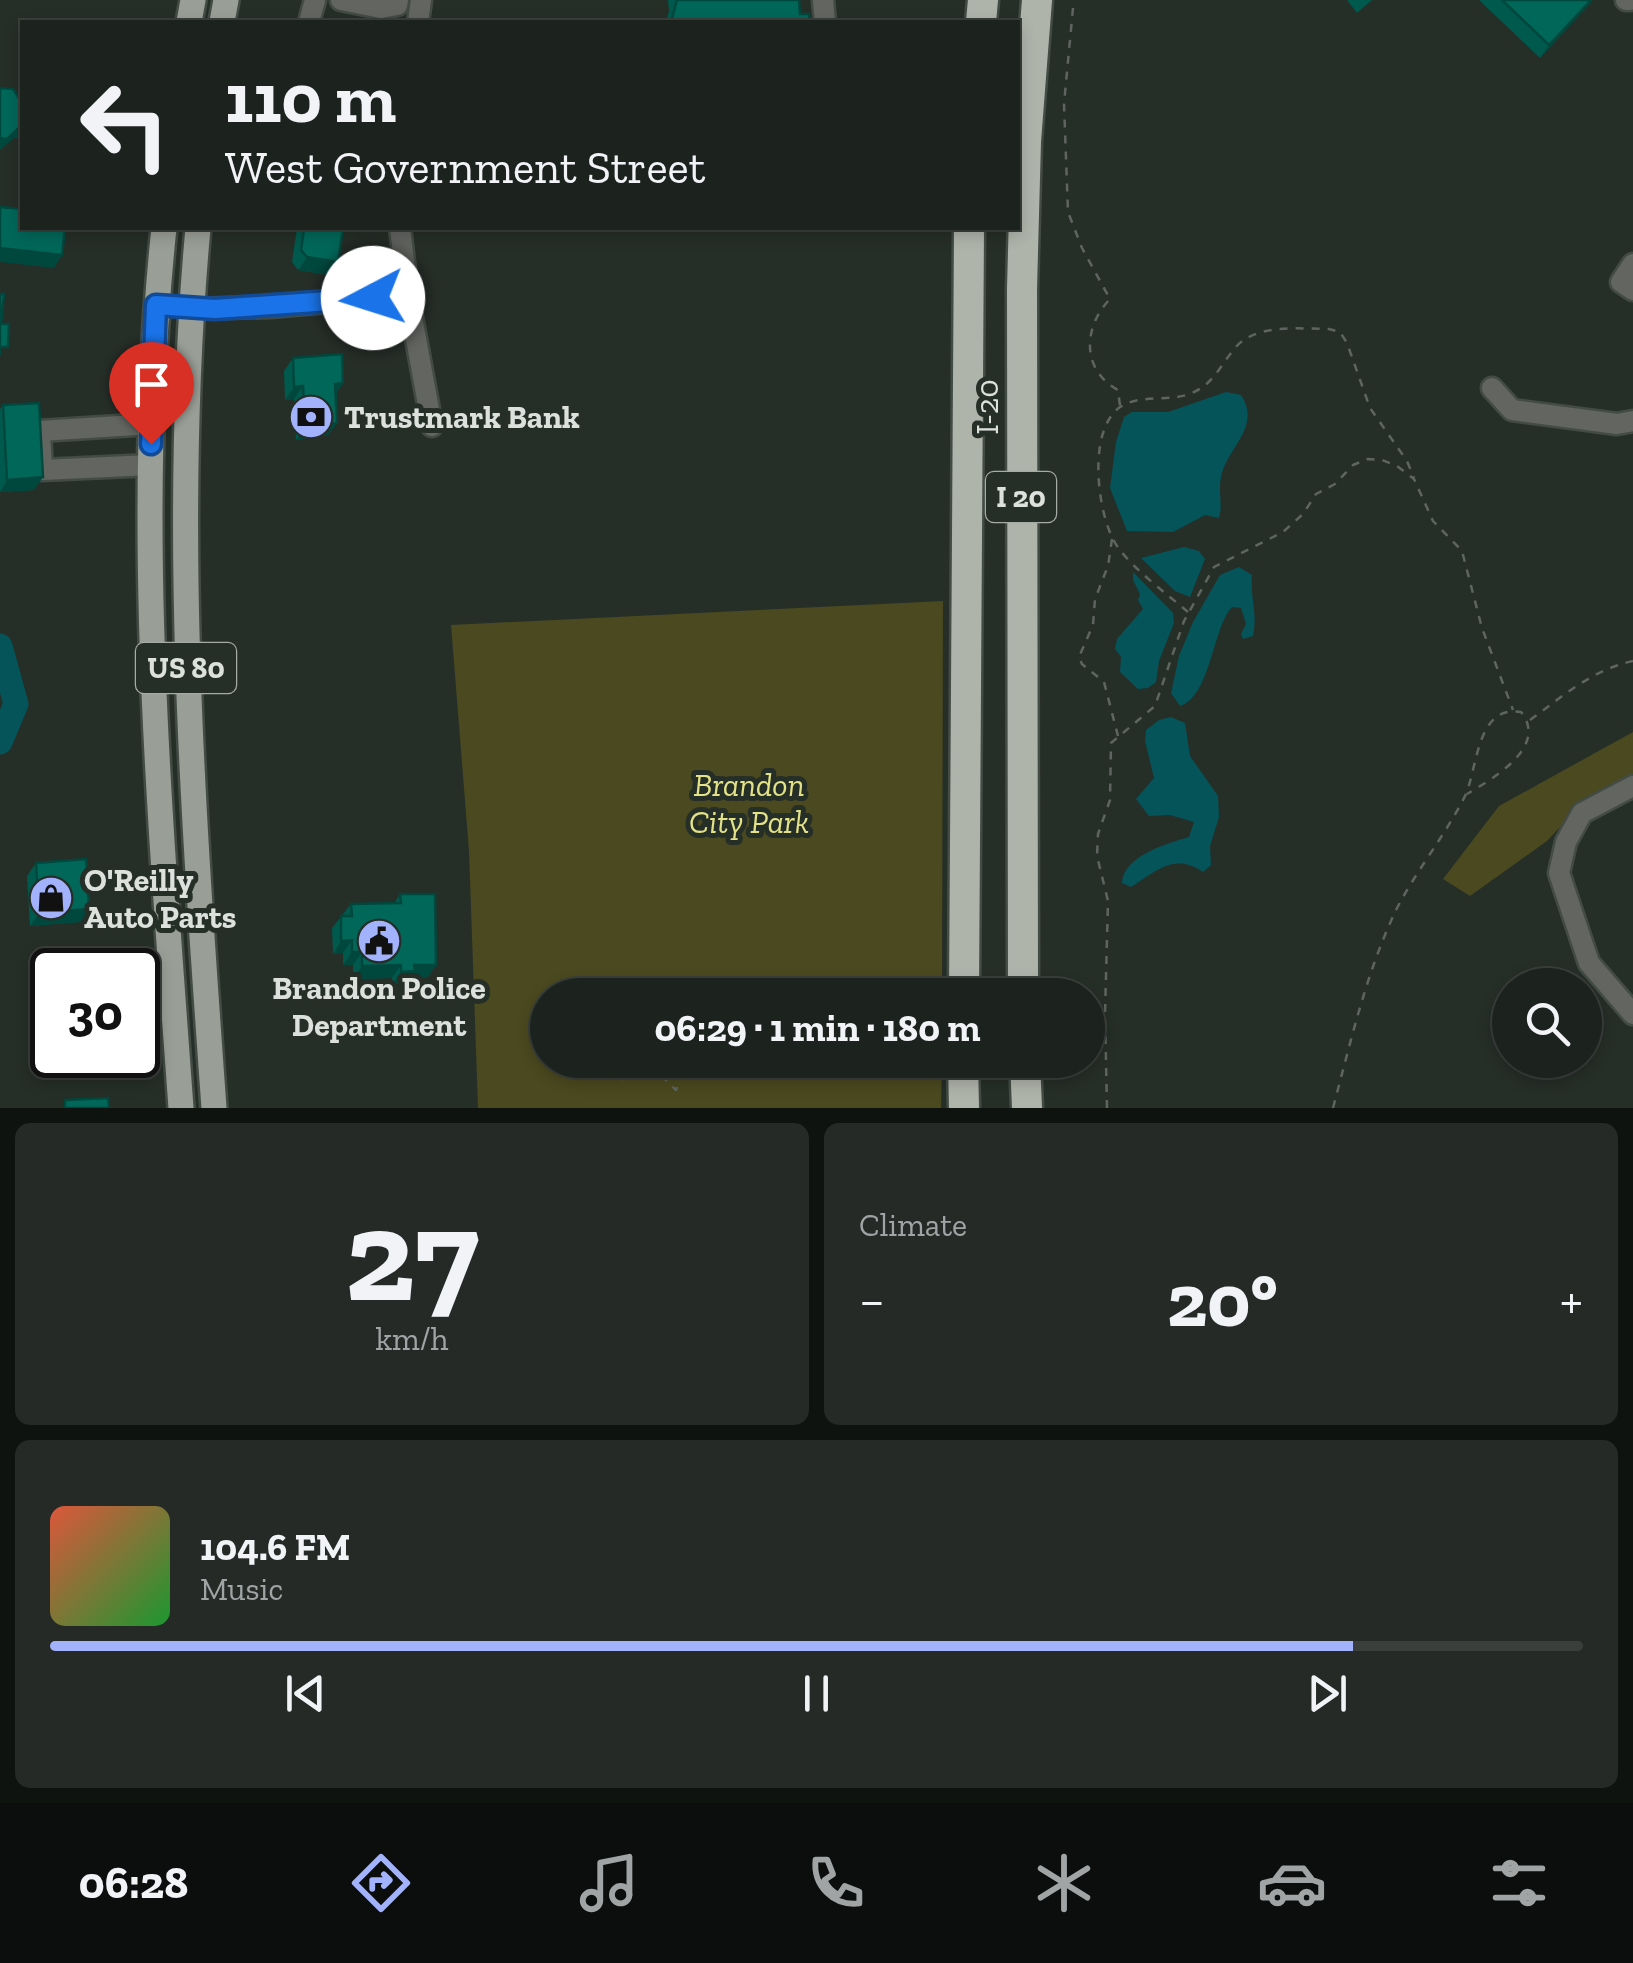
<!DOCTYPE html>
<html lang="en">
<head>
<meta charset="utf-8">
<style>
  :root { --surface:#1c221e; --page:#252a27; --text:#f1f3f6; --muted:#a0a4a4; --line:#3a3f3c; --accent:#a2b2fd }
  body { margin:0; font-family:"Zilla Slab",serif; background:var(--page); color:var(--text); height:100vh; display:flex; flex-direction:column; font-size:38px; white-space:nowrap }
  * { box-sizing:border-box; margin:0 }
  p { font-size:32px; color:var(--muted) }
  .icon { flex:none; width:55px; height:55px; fill:none; stroke:currentColor; stroke-width:2; stroke-linecap:round; stroke-linejoin:round }
  .map { position:relative; height:1108px; overflow:hidden }
  .details { display:flex; flex-direction:column; gap:15px; padding:15px; background:#0f1310; flex:1 }
  .details>* { flex:none }
  .hud { position:absolute; left:20px; top:20px; width:1000px; height:210px; border-radius:0px; box-shadow:0 5px 15px #0003,0 0 0 2px var(--line); background:#1c221e; color:var(--text); overflow:hidden }
  .fabs { position:absolute; left:1492px; top:968px; display:grid; gap:20px }
  .fabs a { display:grid; place-items:center; width:110px; height:110px; border-radius:50%; background:var(--surface); box-shadow:0 5px 15px #0003,0 0 0 2px var(--line); font-size:50px }
  .speed { position:absolute; left:30px; top:948px; display:flex; gap:20px; font-size:50px; font-weight:700; text-align:center }
  .speed>* { display:grid; place-content:center; width:130px; height:130px; border-radius:50%; background:var(--surface); box-shadow:0 5px 15px #0003,0 0 0 2px var(--line); line-height:1 }
  .speed .limit { border:5px solid #111; border-radius:15px; background:#fff; color:#111 }
  .pin { position:absolute; display:grid; place-items:center; width:85px; height:85px; color:#fff; margin:-102px -42px; border-radius:50% 50% 50% 0; rotate:-45deg; box-shadow:0 0 10px #0007 }
  .pin .icon { rotate:45deg }
  .me { position:absolute; width:110px; margin:-55px; rotate:265deg; stroke-linejoin:round; filter:drop-shadow(0 0 8px #0008) }
  .turn { display:flex; align-items:center; gap:35px; height:210px; padding:0 40px; font-size:45px }
  .turn .icon { width:130px; height:130px; stroke-width:2.5 }
  .turn b { display:block; font-size:70px; line-height:85px }
  .big { font-size:75px; font-weight:700; line-height:1.1 }
  .details .widget { flex:1; display:flex; flex-direction:column; justify-content:center; gap:15px; min-width:0; padding:0 35px; border-radius:15px; background:var(--page) }
  .details .dial { align-items:center; gap:0 }
  .dial b { font-size:130px; line-height:1 }
  .song { display:flex; align-items:center; gap:30px }
  .cover { width:120px; height:120px; border-radius:15px; background:linear-gradient(135deg,hsl(10 70% 55%),hsl(130 70% 35%)) }
  .played { height:10px; border-radius:5px; background:linear-gradient(90deg,var(--accent) 85%,var(--line) 85%) }
  .keys { display:flex; justify-content:space-around; direction:ltr }
  .heat { display:flex; justify-content:space-between; align-items:center; font-size:55px; direction:ltr }
  .details .tiles { flex:1; display:grid; gap:15px; grid-template-columns:1fr 1fr }
  .widget:last-child { grid-column:span 2 }
  .trip { position:absolute; left:530px; top:978px; width:575px; height:100px; border-radius:50px; background:var(--surface); box-shadow:0 5px 15px #0003,0 0 0 2px var(--line); font-weight:700; line-height:100px; text-align:center }
  .menu { display:flex; height:160px; justify-content:space-around; align-items:center; background:#0b0e0c; color:var(--muted) }
  .menu .icon { width:70px; height:70px }
  .menu .active { color:var(--accent) }
  .menu b { font-size:45px; color:var(--text) }
  .map>svg:first-child { display:block }
</style>
</head>
<body>
<div class="map">
<svg width="1633" height="1108" viewBox="0 0 1633 1108">
  <rect width="100%" height="100%" fill="#262e28"/>
  <!-- green -->
  <g fill="#4a491f">
    <polygon points="943,601 942,995 548,995 548,1060 942,1060 941,1108 478,1108 469,851 451,625"/>
    <polygon points="1633,732 1633,777 1577,809 1547,841 1470,896 1443,879 1499,806"/>
  </g>
  <!-- water -->
  <g fill="#045459">
    <path d="M 1226,392 L 1241,395 C 1262,427 1227,447 1221,477 C 1218,491 1223,505 1219,518 L 1205,515 L 1173,532 L 1127,531 L 1110,488 L 1116,442 L 1124,417 L 1132,412 L 1168,412 Z"/>
    <polygon points="1184,547 1199,551 1205,559 1190,597 1175,591 1141,558"/>
    <path d="M 1239,567 L 1252,575 C 1250,597 1258,615 1253,636 L 1243,639 L 1241,634 L 1246,624 L 1241,608 L 1232,607 C 1212,629 1211,696 1180,706 L 1171,693 L 1179,656 L 1193,622 L 1220,575 Z"/>
    <polygon points="1133,572 1173,613 1174,623 1159,661 1156,682 1148,688 1138,689 1120,672 1121,657 1115,649 1117,639 1143,609 1138,600 1140,594 1133,580"/>
    <path d="M 1171,717 L 1185,723 L 1190,756 L 1218,796 L 1219,817 L 1210,846 L 1211,865 L 1203,872 C 1173,852 1156,872 1131,887 L 1122,883 C 1123,856 1168,843 1189,837 L 1194,822 L 1170,815 L 1149,816 L 1136,799 L 1154,778 L 1145,741 L 1146,730 L 1159,720 Z"/>
  </g>
  <g fill="none" stroke-linecap="round" stroke-linejoin="round">
    <!-- river -->
    <polyline stroke="#045459" stroke-width="25" points="0,646 16,704 0,742"/>
    <!-- minor casing -->
    <g stroke="#434b45" stroke-width="25">
      <g id="minor">
        <polyline points="341,0 381,8 397,5 398,0"/>
        <polyline points="823,0 825,22"/>
        <polyline points="1626,0 1630,0"/>
        <polyline points="309,22 315,0"/>
        <polyline points="418,22 421,0"/>
        <polyline points="400,228 408,295 432,426"/>
        <polyline points="1633,264 1621,282 1633,290"/>
        <polyline points="190,309 270,307 408,295"/>
        <polyline points="1492,388 1512,410 1617,424 1633,421"/>
        <polyline points="151,465 42,470 40,431 151,424"/>
        <polyline points="1633,786 1582,813 1566,842 1559,873 1589,963 1633,1014"/>
      </g>
    </g>
    <!-- major casing -->
    <g stroke="#434b45" stroke-width="30">
      <g id="major">
        <polyline points="189,22 193,0"/>
        <polyline points="222,22 226,0"/>
        <path d="M 164,228 C 133,520 160,815 181,1108"/>
        <path d="M 198,228 C 171,522 193,814 214,1108"/>
      </g>
    </g>
    <!-- highway casing -->
    <g stroke="#434b45" stroke-width="35">
      <g id="highway">
        <polyline points="981,22 983,0"/>
        <polyline points="964,995 969,228"/>
        <polyline points="1023,995 1022,289 1026,141 1037,0"/>
        <polyline points="963,1060 964,1108"/>
        <polyline points="1025,1060 1027,1108"/>
      </g>
    </g>
    <!-- path -->
    <g stroke="#5e6560" stroke-width="2.5" stroke-dasharray="8 8" stroke-linecap="butt">
      <path d="M 1073,8 L 1064,104 L 1068,212 L 1082,248 L 1110,299 C 1083,327 1081,370 1118,390 L 1120,406"/>
      <polyline points="1112,539 1108,566 1095,599 1093,625 1079,657 1082,664 1104,682 1118,736"/>
      <path d="M 1188,612 C 1166,593 1123,562 1112,537 C 1097,506 1088,430 1120,407 C 1141,393 1173,403 1194,392 C 1214,383 1222,363 1235,348 C 1256,323 1300,329 1329,329 L 1340,332 L 1347,343 L 1370,408 L 1407,461 L 1414,478"/>
      <path d="M 1530,720 C 1563,696 1592,670 1633,661"/>
      <path d="M 656,1060 C 658,1074 667,1081 676,1090 L 681,1079 L 670,1060 L 657,1067"/>
      <polyline points="603,1065 607,1060"/>
      <polyline points="621,1080 634,1060"/>
      <polyline points="1107,1108 1105,1014 1108,901 1097,856 1098,834 1110,800 1111,743 1155,706 1184,621 1214,567 1283,532 1303,514 1316,494 1335,484 1353,465 1368,459 1382,460 1397,466 1414,479 1433,521 1462,551 1482,628 1513,710"/>
      <path d="M 1333,1108 C 1351,1041 1366,973 1396,910 C 1416,871 1444,837 1464,798 C 1478,772 1475,704 1521,712 C 1549,747 1492,779 1467,794"/>
    </g>
    <!-- minor -->
    <use href="#minor" stroke="#636561" stroke-width="20"/>
    <!-- major -->
    <use href="#major" stroke="#999e96" stroke-width="25"/>
    <!-- highway -->
    <use href="#highway" stroke="#afb4ab" stroke-width="30"/>
  </g>
  <!-- wall -->
  <g fill="#00594d">
    <polygon points="668,0 799,0 800,14 810,22 666,22 669,11"/>
    <polygon points="1347,0 1372,0 1357,13"/>
    <polygon points="1479,0 1592,0 1540,58"/>
    <polygon points="297,228 343,228 338,262 329,275 298,270 292,262"/>
    <polygon points="293,358 343,383 335,395 337,423 328,435 296,440 294,399 285,400 284,371"/>
    <polygon points="3,405 34,490 0,492 0,409"/>
    <polygon points="36,863 89,909 80,922 30,926 27,876"/>
    <polygon points="400,894 436,965 427,978 410,978 406,984 392,984 392,978 353,979 353,965 343,965 343,953 333,954 332,928 351,904 394,904"/>
    <polygon points="52,973 52,1055 106,1055 98,1066 52,1069 46,982"/>
  </g>
  <!-- shaded-wall -->
  <g fill="#00483e">
    <polygon points="1591,0 1592,0 1589,5 1540,58 1549,45"/>
    <polygon points="22,125 22,138 14,138 0,150 0,138"/>
    <polygon points="0,248 62,255 54,268 0,262"/>
    <polygon points="307,257 338,262 329,275 298,270"/>
    <polygon points="343,383 334,396 335,384"/>
    <polygon points="303,386 294,399 285,400 294,387"/>
    <polygon points="337,423 328,435 296,440 305,427"/>
    <polygon points="43,477 34,490 0,492 7,480"/>
    <polygon points="89,909 80,922 30,926 39,913"/>
    <polygon points="352,940 343,953 333,954 341,941"/>
    <polygon points="352,952 362,952 353,965 343,965"/>
    <polygon points="401,965 392,978 353,979 362,966"/>
    <polygon points="414,965 436,965 427,978 410,978 406,984 392,984 401,972"/>
    <polygon points="78,1055 106,1055 98,1066 52,1069 61,1056"/>
  </g>
  <!-- building -->
  <g fill="#006759" stroke="#00483e" stroke-width="2.5">
    <polygon points="677,0 799,0 800,14 809,14 810,22 671,22"/>
    <polygon points="1502,0 1591,0 1549,45"/>
    <polygon points="0,88 13,89 22,103 22,125 7,139 0,138"/>
    <polygon points="0,207 22,209 22,228 65,228 62,255 0,248"/>
    <polygon points="304,228 343,228 338,262 307,257 301,250"/>
    <polygon points="0,294 4,294 1,324 9,324 8,347 0,347 0,355"/>
    <polygon points="342,354 343,383 335,384 337,423 305,427 303,386 294,387 293,358"/>
    <polygon points="39,403 43,477 7,480 3,405"/>
    <polygon points="86,859 89,909 39,913 36,863"/>
    <polygon points="400,894 435,894 436,965 414,965 415,971 401,972 401,965 362,966 362,952 352,952 352,940 341,941 341,916 352,916 351,904 401,903"/>
    <polygon points="101,965 102,970 55,970 55,969"/>
    <polygon points="108,1098 109,1108 65,1108 65,1100"/>
  </g>
  <g fill="none" stroke-linecap="round" stroke-linejoin="round">
    <!-- route casing -->
    <g stroke="#114b97" stroke-width="25">
      <polyline id="route" points="151,444 156,305 215,309 373,298"/>
    </g>
    <!-- route -->
    <use href="#route" stroke="#1a73e8" stroke-width="18"/>
  </g>
  <!-- icons -->
  <defs>
    <g id="bank-disc" transform="scale(2.25)"><circle r="9.5" fill="#a2b2fd" stroke="#262e28"/><path d="M-6-4H6V4H-6ZM0-2.3a2.3 2.3 0 1 0 0 4.6a2.3 2.3 0 1 0 0-4.6Z" fill="#111"/></g>
    <g id="shop-disc" transform="scale(2.25)"><circle r="9.5" fill="#a2b2fd" stroke="#262e28"/><path d="M-5-2.5h2.3a2.7 3.5 0 0 1 5.4 0H5L5.5 6h-11ZM-1.5-2.5h3a1.5 2.3 0 0 0-3 0Z" fill="#111"/></g>
    <g id="civic-disc" transform="scale(2.25)"><circle r="9.5" fill="#a2b2fd" stroke="#262e28"/><path d="M-.6-6.5H3V-4.5H.6V-3L4-1V1h2V6H-6V1h2V-1L-.6-3ZM-1.2 2.5V6h2.4V2.5Z" fill="#111"/></g>
  </defs>
  <g fill-rule="evenodd">
    <use href="#bank-disc" x="311" y="417"/>
    <use href="#shop-disc" x="51" y="898"/>
    <use href="#civic-disc" x="379" y="941"/>
  </g>
  <g text-anchor="middle" stroke-width="10" stroke-linejoin="round" paint-order="stroke">
    <!-- shield labels -->
    <g fill="#262e28" stroke="#a5aba7" stroke-width="2.5">
      <rect x="986" y="472" width="70" height="50" rx="8"/>
      <rect x="136" y="643" width="100" height="50" rx="8"/>
    </g>
    <g font-size="30" font-weight="bold" fill="#dce1dd">
      <text x="1021" y="507">I 20</text>
      <text x="186" y="678">US 80</text>
    </g>
    <!-- street labels -->
    <g font-size="32" fill="#dce1dd" stroke="#262e28">
      <text transform="translate(987 407) rotate(-90)" y="11">I-20</text>
    </g>
    <!-- poi labels -->
    <g font-size="32" font-weight="bold" fill="#dce1dd" stroke="#262e28" text-anchor="start">
      <text x="344" y="428">Trustmark Bank</text>
      <text x="84" y="891">O'Reilly<tspan x="84" dy="37">Auto Parts</tspan></text>
      <text x="379" y="999" text-anchor="middle">Brandon Police<tspan x="379" dy="37">Department</tspan></text>
    </g>
    <!-- park labels -->
    <g font-size="32" font-style="italic" fill="#e3e286" stroke="#262e28">
      <text x="749" y="796">Brandon<tspan x="749" dy="37">City Park</tspan></text>
    </g>
  </g>
</svg>
<div class="fabs">
<a><svg class="icon" aria-label="search" viewBox="0 0 24 24"><circle cx="10" cy="10" r="6"/><path d="M15 15l6 6"/></svg></a>
</div>
<div class="speed"><div class="limit">30</div></div>
<div class="pin" style="left:151px;top:444px;background:#d93025"><svg class="icon" aria-label="arrive" viewBox="0 0 24 24"><path d="M6 21V4h12l-3 4 3 4H6"/></svg></div>
<svg class="me" style="left:373px;top:298px" viewBox="-20 -20 40 40"><circle r="19" fill="#fff"/><path d="M0-13L10 11 0 6-10 11z" fill="#1a73e8"/></svg>
<div class="trip">06:29 · 1 min · 180 m</div>
<div class="hud">
<div class="turn"><svg class="icon" aria-label="left" viewBox="0 0 24 24"><path d="M17 20v-9H6M10 6l-5 5 5 5"/></svg><div><b>110 m</b>West Government Street</div></div>
</div>
</div>
<section class="details">
<div class="tiles">
<div class="widget dial"><b>27</b><p>km/h</p></div>
<div class="widget"><p>Climate</p>
<div class="heat"><a>−</a><b class="big">20°</b><a>+</a></div>
</div>
<div class="widget">
<div class="song"><i class="cover"></i><div><b>104.6 FM</b><p>Music</p></div></div>
<div class="played"></div>
<div class="keys"><svg class="icon" aria-label="previous" viewBox="0 0 24 24"><path d="M18 5L8 12l10 7zM5 5v14"/></svg><svg class="icon" aria-label="pause" viewBox="0 0 24 24"><path d="M8 5v14M16 5v14"/></svg><svg class="icon" aria-label="next" viewBox="0 0 24 24"><path d="M6 5l10 7-10 7zM19 5v14"/></svg></div>
</div>
</div>
</section>
<nav class="menu">
<b>06:28</b>
<svg class="icon active" aria-label="directions" viewBox="0 0 24 24"><path d="M12 3l9 9-9 9-9-9zM9 14v-3h6M13 9l2 2-2 2"/></svg>
<svg class="icon" aria-label="music" viewBox="0 0 24 24"><path d="M9 18V5l10-2v13"/><circle cx="6" cy="18" r="3"/><circle cx="16" cy="16" r="3"/></svg>
<svg class="icon" aria-label="phone" viewBox="0 0 24 24"><path d="M5 4h4l2 5-3 2q2 4 5 5l2-3 5 2v4C11 20 4 13 5 4z"/></svg>
<svg class="icon" aria-label="climate" viewBox="0 0 24 24"><path d="M12 3v18M4 7l16 10M4 17L20 7"/></svg>
<svg class="icon" aria-label="car" viewBox="0 0 24 24"><path d="M5 17H2v-5l4-1 3-4h7l3 4 3 1v5h-3M9 17h6M6 11h13"/><circle cx="7" cy="17" r="2"/><circle cx="17" cy="17" r="2"/></svg>
<svg class="icon" aria-label="filters" viewBox="0 0 24 24"><path d="M4 7h16M4 17h16"/><circle cx="9" cy="7" r="2"/><circle cx="15" cy="17" r="2"/></svg>
</nav>
</body>
</html>
